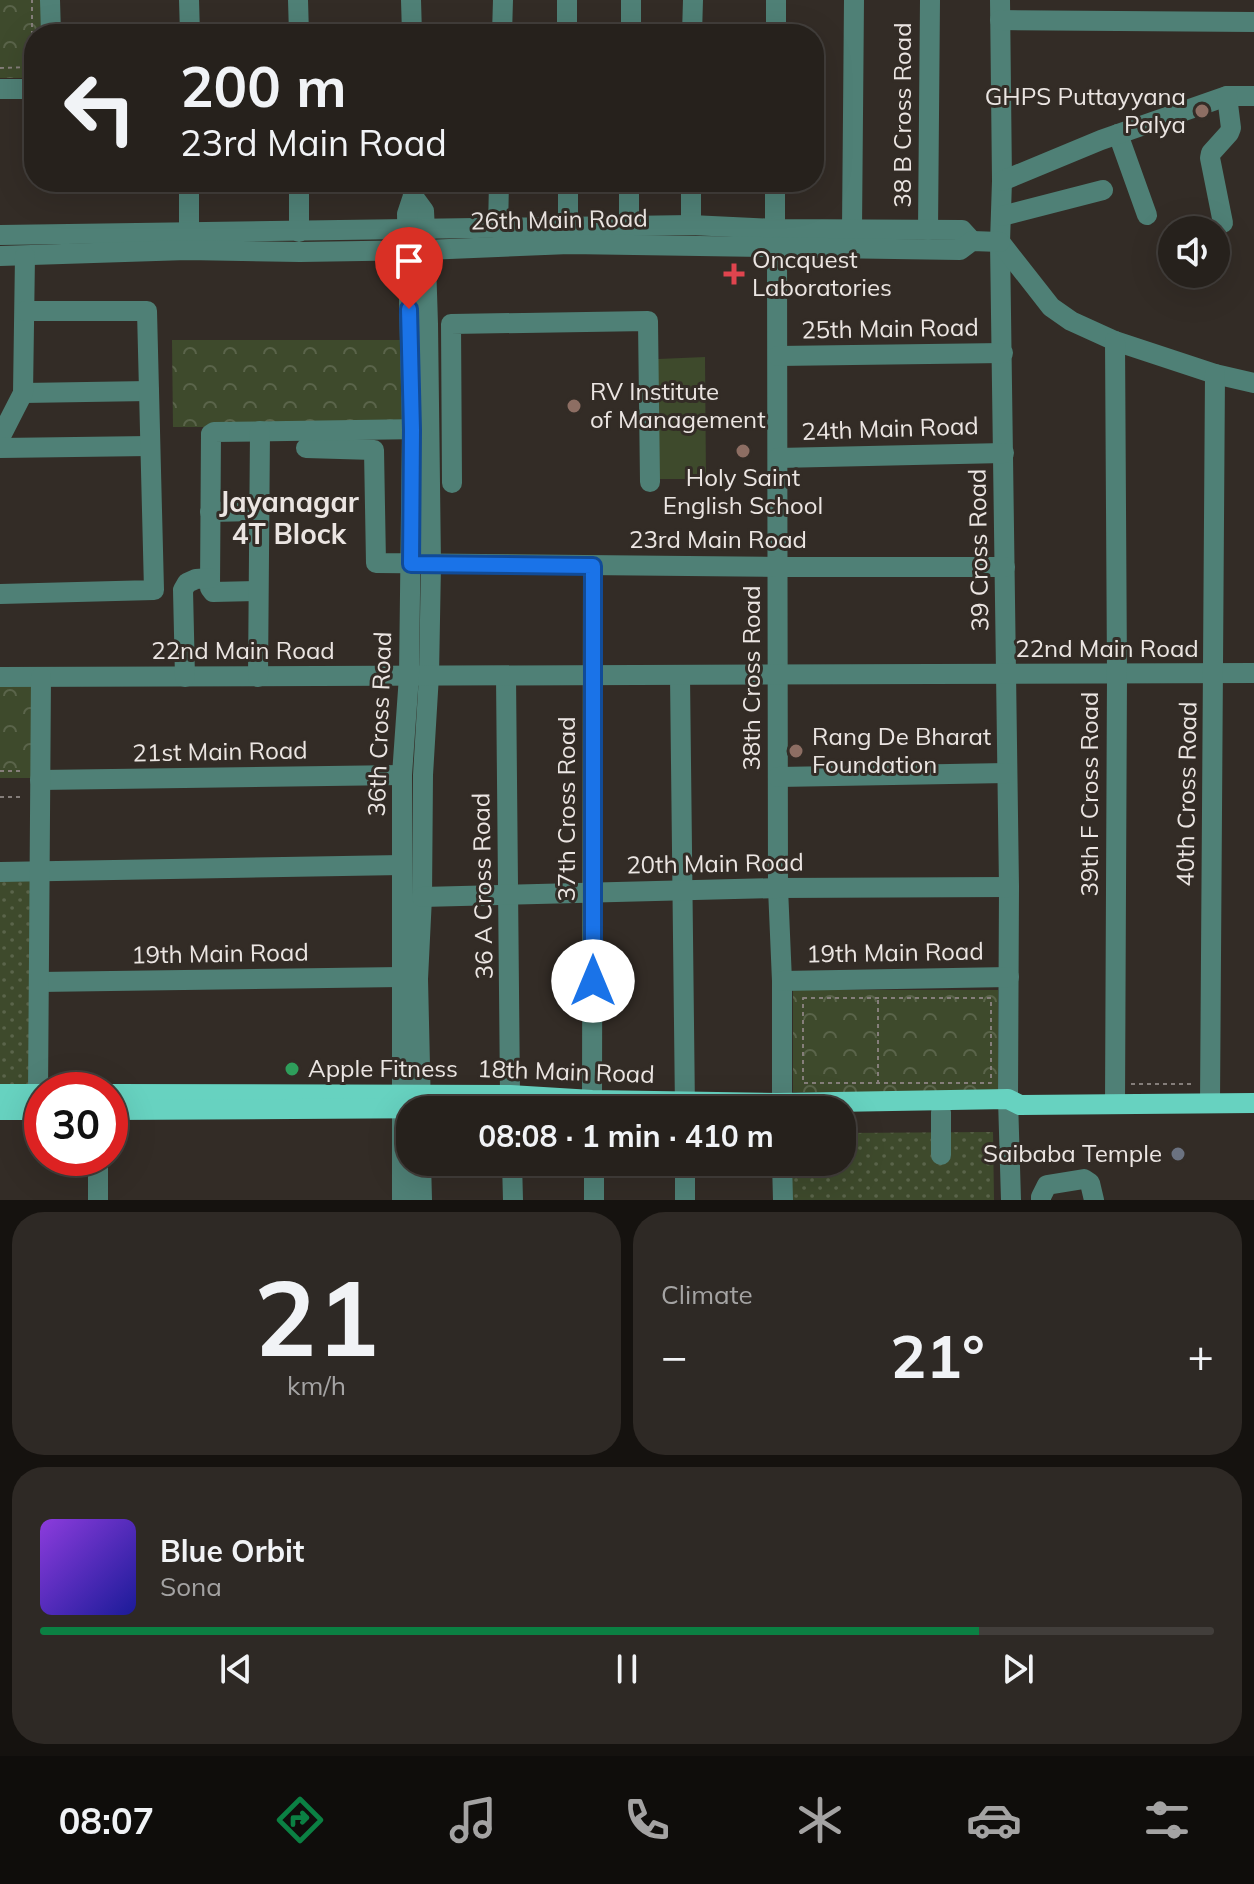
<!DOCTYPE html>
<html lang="en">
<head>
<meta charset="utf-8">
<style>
  :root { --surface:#26211c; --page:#2e2925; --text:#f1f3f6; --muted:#a4a3a3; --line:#423e3b; --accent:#0b8043 }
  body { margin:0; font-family:Mulish,sans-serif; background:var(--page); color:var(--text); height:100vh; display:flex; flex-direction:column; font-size:30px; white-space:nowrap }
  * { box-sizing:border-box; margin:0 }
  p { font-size:26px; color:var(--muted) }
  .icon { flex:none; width:44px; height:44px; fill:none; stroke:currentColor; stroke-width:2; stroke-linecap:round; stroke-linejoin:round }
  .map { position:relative; height:1200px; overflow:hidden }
  .panel { display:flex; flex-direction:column; gap:12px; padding:12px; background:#15120f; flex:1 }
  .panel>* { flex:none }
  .hud { position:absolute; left:24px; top:24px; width:800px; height:168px; border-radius:32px; box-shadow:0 8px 32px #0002,0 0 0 2px var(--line); background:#26211c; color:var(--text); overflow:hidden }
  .tools { position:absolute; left:1158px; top:216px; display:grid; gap:16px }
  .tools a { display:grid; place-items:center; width:72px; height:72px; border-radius:50%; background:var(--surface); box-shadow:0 8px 32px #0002,0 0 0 2px var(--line); font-size:40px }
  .speed { position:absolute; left:24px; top:1072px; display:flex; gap:16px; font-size:40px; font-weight:700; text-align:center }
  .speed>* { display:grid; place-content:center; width:104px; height:104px; border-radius:50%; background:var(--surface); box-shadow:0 8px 32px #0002,0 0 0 2px var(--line); line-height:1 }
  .speed .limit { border:12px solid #d22; background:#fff; color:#111 }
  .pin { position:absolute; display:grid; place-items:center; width:68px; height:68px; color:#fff; margin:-82px -34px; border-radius:50% 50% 50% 0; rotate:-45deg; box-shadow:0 0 8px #0007 }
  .pin .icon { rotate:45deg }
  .me { position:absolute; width:88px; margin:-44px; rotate:0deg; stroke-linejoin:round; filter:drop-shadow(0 0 6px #0008) }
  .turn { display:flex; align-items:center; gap:28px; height:168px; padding:0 24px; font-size:36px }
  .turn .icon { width:104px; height:104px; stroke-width:2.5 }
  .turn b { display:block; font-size:56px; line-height:68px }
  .big { font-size:60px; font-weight:700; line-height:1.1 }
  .panel .card { flex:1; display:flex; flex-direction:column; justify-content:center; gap:12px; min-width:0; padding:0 28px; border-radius:32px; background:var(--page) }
  .panel .dial { align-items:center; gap:0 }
  .dial b { font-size:104px; line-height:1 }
  .song { display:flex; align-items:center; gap:24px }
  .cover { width:96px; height:96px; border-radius:12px; background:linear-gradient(135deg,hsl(270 70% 55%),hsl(240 70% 35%)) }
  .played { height:8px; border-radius:4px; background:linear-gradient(90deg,var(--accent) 80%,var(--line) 80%) }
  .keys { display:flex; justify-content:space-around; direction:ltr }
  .heat { display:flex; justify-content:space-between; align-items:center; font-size:44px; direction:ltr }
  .panel .tiles { flex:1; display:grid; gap:12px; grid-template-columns:1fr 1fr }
  .card:last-child { grid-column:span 2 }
  .trip { position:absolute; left:396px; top:1096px; width:460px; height:80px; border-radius:32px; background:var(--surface); box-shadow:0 8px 32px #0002,0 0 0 2px var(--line); font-weight:700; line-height:80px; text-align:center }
  .dock { display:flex; height:128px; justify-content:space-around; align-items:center; background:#0f0d0b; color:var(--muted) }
  .dock .icon { width:56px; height:56px }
  .dock .current { color:var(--accent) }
  .dock b { font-size:36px; color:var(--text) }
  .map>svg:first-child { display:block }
</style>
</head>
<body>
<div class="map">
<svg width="1254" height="1200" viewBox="0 0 1254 1200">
  <defs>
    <pattern id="forest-crowns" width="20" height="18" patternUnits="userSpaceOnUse" patternTransform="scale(2)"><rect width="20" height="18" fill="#3e4a2c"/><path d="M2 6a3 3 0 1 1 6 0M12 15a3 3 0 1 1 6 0" fill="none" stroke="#5a644a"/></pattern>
    <pattern id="garden-dots" width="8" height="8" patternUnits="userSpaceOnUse" patternTransform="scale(2)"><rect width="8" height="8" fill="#3e4a2c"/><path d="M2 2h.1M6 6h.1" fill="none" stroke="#5a644a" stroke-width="1.8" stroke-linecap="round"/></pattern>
  </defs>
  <rect width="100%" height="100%" fill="#332c26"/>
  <!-- forest -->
  <g fill="url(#forest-crowns)">
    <polygon points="0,0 42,0 42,34 34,34 34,78 0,78"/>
    <polygon points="172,340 402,340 402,427 173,427"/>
    <polygon points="32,682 32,778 0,778 0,683"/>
    <polygon points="793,990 998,990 998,1093 793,1092"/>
  </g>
  <!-- garden -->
  <g fill="url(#garden-dots)">
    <polygon points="0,878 31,878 32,1093 0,1093"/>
    <polygon points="993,1132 994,1200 791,1200 791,1162 842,1162 842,1133"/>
  </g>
  <!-- pitch -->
  <polygon fill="#3e4a2c" points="705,357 706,479 651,479 658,359"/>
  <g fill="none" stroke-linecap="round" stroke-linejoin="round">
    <!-- path -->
    <g stroke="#857e7a" stroke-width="2" stroke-dasharray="4 4" stroke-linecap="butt">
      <polyline points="0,68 32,67 32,0"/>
      <polyline points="0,771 23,771"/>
      <polyline points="0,797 23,797"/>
      <rect x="803" y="998" width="188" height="85"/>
      <polyline points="878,1084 878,998"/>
      <polyline points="1131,1084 1193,1084"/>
    </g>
    <!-- minor -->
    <g stroke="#4f8076" stroke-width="20">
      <polyline points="50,0 51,34"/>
      <polyline points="189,0 190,34"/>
      <polyline points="298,0 299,34"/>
      <polyline points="411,0 412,34"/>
      <polyline points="567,0 567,34"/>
      <polyline points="1000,0 1002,181 1000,242 1009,887 1008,1099 1011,1200"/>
      <polyline points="1000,20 1254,22"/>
      <polyline points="502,34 503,0"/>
      <polyline points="631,34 631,0"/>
      <polyline points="692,34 693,0"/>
      <polyline points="776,34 776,0"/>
      <polyline points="0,89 34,89"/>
      <polyline points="1118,134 1147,215"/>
      <polyline points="1002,181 1101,140 1227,96 1254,96"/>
      <polyline points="299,182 299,232"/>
      <polyline points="568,182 568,227"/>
      <polyline points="413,196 424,211 425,230 428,324 431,564 429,675 423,775 422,897 418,979 421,1110"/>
      <polyline points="1002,216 1103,190"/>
      <polyline points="1223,223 1210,158 1211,153 1229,133 1231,128 1227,96"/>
      <polyline points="691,225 691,182"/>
      <polyline points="629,226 629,182"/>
      <polyline points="498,229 499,182"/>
      <polyline points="775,229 775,182"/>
      <polyline points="852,229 854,0"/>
      <polyline points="928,230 930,0"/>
      <polyline points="189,233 189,182"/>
      <polyline points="0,235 691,225 775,229 962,230 972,241"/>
      <polyline points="1000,242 1051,307 1071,321 1115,341 1215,374 1254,383"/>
      <polyline points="777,246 778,888 782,981 782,1110"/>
      <polyline points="0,256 187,250 300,252 425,250 569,244 960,250 972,241 1000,242"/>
      <polyline points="778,356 1003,353"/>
      <polyline points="23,393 149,391"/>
      <polyline points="0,438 23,393 25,256"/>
      <polyline points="0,448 150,446"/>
      <polyline points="306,448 374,450 376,563 778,567 1005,567"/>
      <polyline points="778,458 1004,453"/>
      <polyline points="452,483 451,324 648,321 650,482"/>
      <polyline points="210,512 258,511"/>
      <polyline points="257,591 213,592 210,588 211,434 214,432 422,429"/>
      <polyline points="0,594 154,590 147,311 25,311"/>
      <polyline points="506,676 510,1095"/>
      <polyline points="680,676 685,1110"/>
      <polyline points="0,677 1254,673"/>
      <polyline points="185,677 183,590 187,583 196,579 210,578"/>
      <polyline points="258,677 260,431"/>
      <polyline points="778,777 1007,773"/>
      <polyline points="40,780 402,775"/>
      <polyline points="0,872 402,865"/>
      <polyline points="422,897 778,888 1009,887"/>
      <polyline points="782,981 1009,977"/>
      <polyline points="39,982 401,977"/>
      <polyline points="38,1094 41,677"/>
      <polyline points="592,1100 593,566"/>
      <polyline points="1210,1103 1215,374"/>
      <polyline points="1115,1104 1117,675 1115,341"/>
      <polyline points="941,1112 941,1155"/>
      <polyline points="421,1162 422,1200"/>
      <polyline points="512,1162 513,1200"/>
      <polyline points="594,1162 594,1200"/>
      <polyline points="685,1162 685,1200"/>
      <polyline points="782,1162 783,1200"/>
      <polyline points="98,1200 98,1158"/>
      <polyline points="402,1200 402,775 409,676 412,430 407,214 413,196 412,182"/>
      <polyline points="1041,1200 1041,1197 1047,1185 1084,1179 1090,1183 1094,1200"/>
    </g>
    <!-- major -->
    <g stroke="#67d2c0" stroke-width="20">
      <polyline points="0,1094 42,1094"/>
      <polyline points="110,1094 510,1095 592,1100 777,1103 1008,1099 1020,1105 1254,1103"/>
      <polyline points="0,1110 42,1110"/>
      <polyline points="110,1110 450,1108"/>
    </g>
  </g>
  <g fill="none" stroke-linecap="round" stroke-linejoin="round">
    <!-- route casing -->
    <g stroke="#114b97" stroke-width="20">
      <polyline id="route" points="409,309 412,430 411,564 593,566 593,981"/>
    </g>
    <!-- route -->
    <use href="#route" stroke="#1a73e8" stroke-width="14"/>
  </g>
  <!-- markers -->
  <g fill="#8d6e63" stroke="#332c26" stroke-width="3">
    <circle cx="1202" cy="111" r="8"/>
    <circle cx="574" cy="406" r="8"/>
    <circle cx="743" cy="451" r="8"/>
    <circle cx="796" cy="751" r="8"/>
  </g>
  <path fill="#e0444e" stroke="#332c26" stroke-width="3" d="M730 262h8v8h8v8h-8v8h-8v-8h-8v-8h8z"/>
  <circle fill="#2e9e5b" stroke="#332c26" stroke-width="3" cx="292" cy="1069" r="8"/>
  <circle fill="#6b7280" stroke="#332c26" stroke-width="3" cx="1178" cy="1154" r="8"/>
  <g text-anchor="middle" stroke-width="6" stroke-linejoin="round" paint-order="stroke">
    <!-- poi labels -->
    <g font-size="24" fill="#ebe5e2" stroke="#332c26" text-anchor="start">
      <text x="1186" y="105" text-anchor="end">GHPS Puttayyana<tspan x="1186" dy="28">Palya</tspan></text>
      <text x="752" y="268">Oncquest<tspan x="752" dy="28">Laboratories</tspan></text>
      <text x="590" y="400">RV Institute<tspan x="590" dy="28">of Management</tspan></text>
      <text x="743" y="486" text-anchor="middle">Holy Saint<tspan x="743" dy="28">English School</tspan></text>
      <text x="812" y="745">Rang De Bharat<tspan x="812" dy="28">Foundation</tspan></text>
      <text x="308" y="1077">Apple Fitness</text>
      <text x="1162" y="1162" text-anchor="end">Saibaba Temple</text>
    </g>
    <!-- street labels -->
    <g font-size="24" fill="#ebe5e2" stroke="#332c26">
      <text transform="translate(903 115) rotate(-90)" y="8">38 B Cross Road</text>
      <text transform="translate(559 220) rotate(-1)" y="8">26th Main Road</text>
      <text transform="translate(890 329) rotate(-1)" y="8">25th Main Road</text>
      <text transform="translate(890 429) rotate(-2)" y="8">24th Main Road</text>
      <text x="718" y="548">23rd Main Road</text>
      <text transform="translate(979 550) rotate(-91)" y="8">39 Cross Road</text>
      <text x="1107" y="657">22nd Main Road</text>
      <text x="243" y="659">22nd Main Road</text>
      <text transform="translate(752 678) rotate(-90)" y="8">38th Cross Road</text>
      <text transform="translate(380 724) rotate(-88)" y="8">36th Cross Road</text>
      <text transform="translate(220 752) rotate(-1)" y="8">21st Main Road</text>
      <text transform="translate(1090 794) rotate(-90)" y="8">39th F Cross Road</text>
      <text transform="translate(1187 794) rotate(-89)" y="8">40th Cross Road</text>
      <text transform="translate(567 809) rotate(-90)" y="8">37th Cross Road</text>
      <text transform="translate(715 864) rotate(-1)" y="8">20th Main Road</text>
      <text transform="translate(483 886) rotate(-91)" y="8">36 A Cross Road</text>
      <text transform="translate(895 953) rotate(-1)" y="8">19th Main Road</text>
      <text transform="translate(220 954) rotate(-1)" y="8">19th Main Road</text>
      <text transform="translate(566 1072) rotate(2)" y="8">18th Main Road</text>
    </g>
    <!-- quarter labels -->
    <g font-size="28" font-weight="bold" fill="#ebe5e2" stroke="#332c26">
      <text x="289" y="512">Jayanagar<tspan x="289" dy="32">4T Block</tspan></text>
    </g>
  </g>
</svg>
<div class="tools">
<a><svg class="icon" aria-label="sound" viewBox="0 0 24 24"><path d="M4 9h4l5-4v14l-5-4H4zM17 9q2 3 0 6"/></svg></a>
</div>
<div class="speed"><div class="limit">30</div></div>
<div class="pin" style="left:409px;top:309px;background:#d93025"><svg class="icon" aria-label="arrive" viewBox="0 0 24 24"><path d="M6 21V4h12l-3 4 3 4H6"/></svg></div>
<svg class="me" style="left:593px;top:981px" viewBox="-20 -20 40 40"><circle r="19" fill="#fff"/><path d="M0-13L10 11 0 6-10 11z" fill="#1a73e8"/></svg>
<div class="trip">08:08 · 1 min · 410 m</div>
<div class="hud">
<div class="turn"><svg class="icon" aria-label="left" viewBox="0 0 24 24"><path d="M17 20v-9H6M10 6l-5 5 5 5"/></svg><div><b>200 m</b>23rd Main Road</div></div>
</div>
</div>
<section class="panel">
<div class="tiles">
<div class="card dial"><b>21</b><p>km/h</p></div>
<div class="card"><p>Climate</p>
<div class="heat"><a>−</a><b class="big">21°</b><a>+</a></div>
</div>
<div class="card">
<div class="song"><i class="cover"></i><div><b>Blue Orbit</b><p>Sona</p></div></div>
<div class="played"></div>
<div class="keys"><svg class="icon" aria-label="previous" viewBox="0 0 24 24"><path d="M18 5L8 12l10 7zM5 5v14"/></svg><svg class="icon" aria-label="pause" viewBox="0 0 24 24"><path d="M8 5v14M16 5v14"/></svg><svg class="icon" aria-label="next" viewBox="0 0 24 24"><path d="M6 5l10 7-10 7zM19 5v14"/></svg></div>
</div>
</div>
</section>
<nav class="dock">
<b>08:07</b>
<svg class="icon current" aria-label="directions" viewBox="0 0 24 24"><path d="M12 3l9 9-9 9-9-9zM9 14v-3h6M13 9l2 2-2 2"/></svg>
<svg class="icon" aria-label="music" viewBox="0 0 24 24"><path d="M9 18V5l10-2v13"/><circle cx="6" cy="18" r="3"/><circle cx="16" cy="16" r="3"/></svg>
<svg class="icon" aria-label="phone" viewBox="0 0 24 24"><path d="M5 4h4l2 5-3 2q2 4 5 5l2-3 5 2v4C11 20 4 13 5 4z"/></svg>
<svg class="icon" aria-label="climate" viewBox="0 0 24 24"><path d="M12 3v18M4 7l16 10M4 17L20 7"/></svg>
<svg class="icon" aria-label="car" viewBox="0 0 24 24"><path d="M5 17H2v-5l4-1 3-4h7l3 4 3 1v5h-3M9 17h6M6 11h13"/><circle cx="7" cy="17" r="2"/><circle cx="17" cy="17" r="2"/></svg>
<svg class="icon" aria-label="filters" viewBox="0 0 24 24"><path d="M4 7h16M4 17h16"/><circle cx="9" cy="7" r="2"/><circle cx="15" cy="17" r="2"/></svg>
</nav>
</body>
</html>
